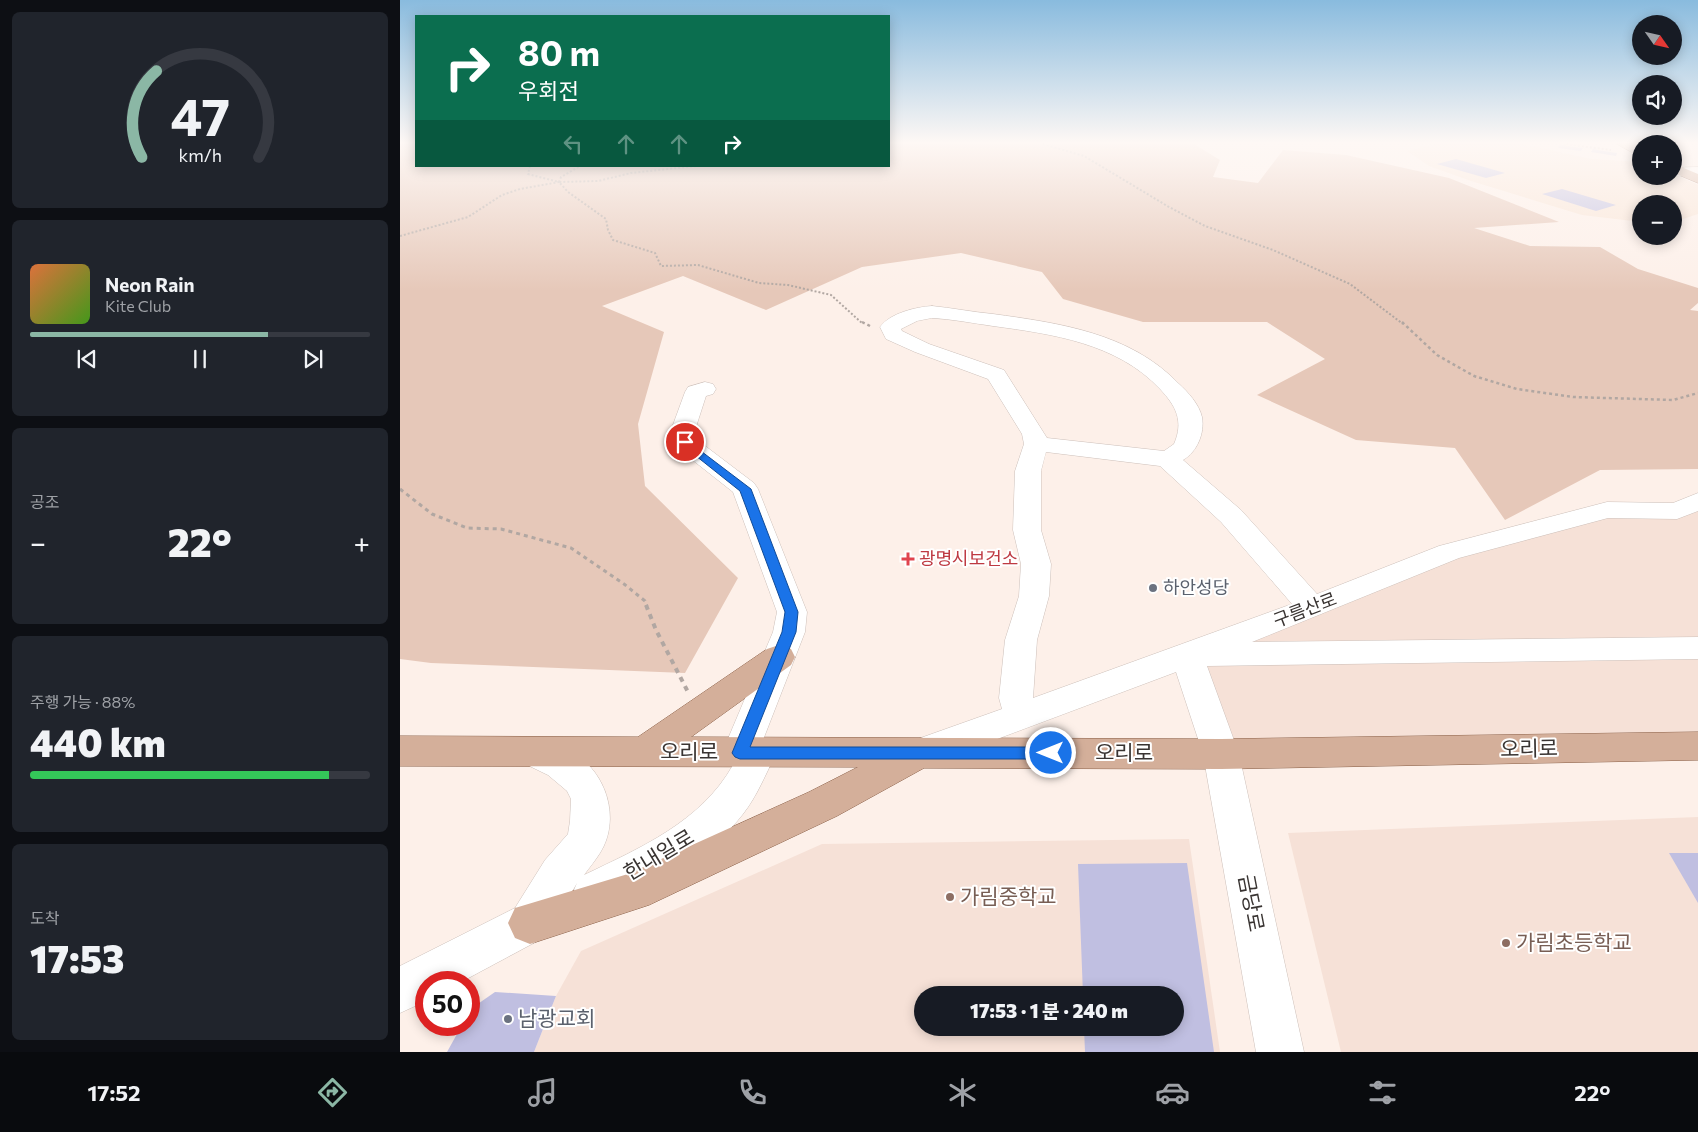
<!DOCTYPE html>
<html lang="ko">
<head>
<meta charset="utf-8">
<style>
  :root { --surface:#171b24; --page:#20242c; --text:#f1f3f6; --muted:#9ea1a6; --line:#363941; --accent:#8bb7a5 }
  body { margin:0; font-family:Commissioner,"Noto Sans KR",sans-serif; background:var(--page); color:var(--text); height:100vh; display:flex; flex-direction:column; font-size:19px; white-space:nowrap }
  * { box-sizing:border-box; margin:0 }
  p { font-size:16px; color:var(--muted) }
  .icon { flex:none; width:28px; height:28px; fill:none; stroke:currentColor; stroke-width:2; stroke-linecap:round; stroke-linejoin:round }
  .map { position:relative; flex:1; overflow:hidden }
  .details { display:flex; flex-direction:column; gap:12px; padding:12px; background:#0d0f14; width:400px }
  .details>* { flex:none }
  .top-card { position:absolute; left:15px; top:15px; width:475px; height:152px; border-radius:0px; box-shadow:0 2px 12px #0003; background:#0b6e4f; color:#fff; overflow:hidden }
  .needle { width:32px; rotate:124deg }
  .buttons { position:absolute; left:1232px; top:15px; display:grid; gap:10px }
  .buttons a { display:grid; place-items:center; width:50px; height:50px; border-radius:50%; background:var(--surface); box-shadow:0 2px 12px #0003; font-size:25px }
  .speed { position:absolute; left:15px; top:971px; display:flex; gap:10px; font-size:25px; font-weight:700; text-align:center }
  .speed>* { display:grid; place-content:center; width:65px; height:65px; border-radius:50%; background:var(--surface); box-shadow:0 2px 12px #0003; line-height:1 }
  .speed .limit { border:8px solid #d22; background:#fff; color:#111 }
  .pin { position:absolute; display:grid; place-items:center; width:42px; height:42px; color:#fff; margin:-21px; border:2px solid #fff; border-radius:50%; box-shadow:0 1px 5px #0007 }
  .me { position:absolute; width:55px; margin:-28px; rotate:270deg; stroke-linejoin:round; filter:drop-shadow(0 0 4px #0008) }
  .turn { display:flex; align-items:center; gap:18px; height:105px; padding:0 20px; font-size:22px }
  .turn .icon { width:65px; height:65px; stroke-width:2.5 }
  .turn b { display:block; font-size:35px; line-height:42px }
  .lanes { display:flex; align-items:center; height:48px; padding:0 20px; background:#0003; justify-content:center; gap:25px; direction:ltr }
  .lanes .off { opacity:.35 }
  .big { font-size:38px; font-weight:800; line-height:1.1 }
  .details .widget { flex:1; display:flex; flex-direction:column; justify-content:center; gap:8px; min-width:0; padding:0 18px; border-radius:8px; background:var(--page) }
  .details .dial { align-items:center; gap:0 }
  .dial svg { height:130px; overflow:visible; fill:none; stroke:var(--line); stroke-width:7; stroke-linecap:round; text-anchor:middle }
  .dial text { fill:var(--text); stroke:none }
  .song { display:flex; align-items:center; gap:15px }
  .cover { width:60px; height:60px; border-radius:8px; background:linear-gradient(135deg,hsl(20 70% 55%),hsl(100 70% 35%)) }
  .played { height:5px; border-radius:2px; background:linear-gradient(90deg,var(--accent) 70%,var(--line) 70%) }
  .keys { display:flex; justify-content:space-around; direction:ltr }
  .heat { display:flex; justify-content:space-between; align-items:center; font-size:28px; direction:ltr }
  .charge { height:8px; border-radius:4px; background:linear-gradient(90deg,#34c759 88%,var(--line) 0) }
  .trip { position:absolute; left:514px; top:986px; width:270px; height:50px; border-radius:25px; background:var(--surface); box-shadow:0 2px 12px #0003; font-weight:800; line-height:50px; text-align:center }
  .tabs { display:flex; height:80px; justify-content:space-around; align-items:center; background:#090b0e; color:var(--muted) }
  .tabs .icon { width:35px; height:35px }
  .tabs .on { color:var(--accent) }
  .tabs b { font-size:22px; color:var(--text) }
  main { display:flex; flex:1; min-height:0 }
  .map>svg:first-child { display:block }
</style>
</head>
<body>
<main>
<section class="details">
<div class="widget dial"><svg viewBox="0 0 100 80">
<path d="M14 69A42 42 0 1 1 86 69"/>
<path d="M14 69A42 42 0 0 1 23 16" stroke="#8bb7a5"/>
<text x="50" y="56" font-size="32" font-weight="700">47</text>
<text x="50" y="72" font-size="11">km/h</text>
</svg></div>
<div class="widget">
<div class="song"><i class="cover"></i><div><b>Neon Rain</b><p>Kite Club</p></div></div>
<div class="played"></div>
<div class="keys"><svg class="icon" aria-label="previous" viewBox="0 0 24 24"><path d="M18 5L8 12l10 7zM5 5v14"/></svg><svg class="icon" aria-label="pause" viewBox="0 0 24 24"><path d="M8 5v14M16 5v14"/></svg><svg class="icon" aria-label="next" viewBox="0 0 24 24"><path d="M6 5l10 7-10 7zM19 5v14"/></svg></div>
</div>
<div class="widget"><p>공조</p>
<div class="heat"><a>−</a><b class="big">22°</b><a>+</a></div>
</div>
<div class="widget"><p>주행 가능 · 88%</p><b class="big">440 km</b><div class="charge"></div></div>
<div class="widget"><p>도착</p><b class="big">17:53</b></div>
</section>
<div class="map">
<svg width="1298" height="1052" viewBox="0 0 1298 1052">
  <rect width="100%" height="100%" fill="#fdf0e9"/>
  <!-- built -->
  <g fill="#f6e1d7" fill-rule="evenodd">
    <polygon points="1298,501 1298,746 821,754 787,655 1142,526"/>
    <polygon points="1298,817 1298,1052 941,1052 888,833"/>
    <path d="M 789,839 L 820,1052 L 134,1052 L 156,996 L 181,951 L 422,844 ZM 522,995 L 775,995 L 775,1028 L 522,1028 Z"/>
  </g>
  <!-- industrial -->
  <polygon fill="#f9e5d6" points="1035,144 1123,144 1191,159 1241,162 1241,176 1274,176 1274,174 1298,185 1298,214 1274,222 1274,204 1241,204 1241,222 1182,215 1071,181 1029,166 1007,151"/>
  <!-- green -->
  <polygon fill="#e6c8b9" points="0,144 16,144 16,166 489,166 489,144 794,144 820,160 813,177 858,183 883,150 946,155 1049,178 1159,222 1074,228 1130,246 1200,247 1238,269 1298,288 1298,303 1290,310 1298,311 1298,469 1200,470 1105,520 1055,448 956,440 857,395 925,359 867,322 743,322 663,299 642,272 561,253 462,267 366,310 283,276 202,306 264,332 238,424 245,486 338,578 285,673 31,663 0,659"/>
  <!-- building -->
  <g fill="#c0bfe1">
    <polygon points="1160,145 1183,148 1181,151 1158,148"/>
    <polygon points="1193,149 1204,151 1217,153 1216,156 1191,152"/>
    <polygon points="1056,159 1105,173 1086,178 1037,164"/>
    <polygon points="1162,189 1216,205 1196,211 1142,194"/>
    <polygon points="1269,853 1298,853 1298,903"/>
    <polygon points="787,863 814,1052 685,1052 684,1028 775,1028 775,995 683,995 678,864"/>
    <polygon points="95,992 156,996 134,1052 47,1052 62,1025 69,1025 69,1013 72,1008"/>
  </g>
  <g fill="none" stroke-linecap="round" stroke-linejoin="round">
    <!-- minor casing -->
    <g stroke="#cdc0ba" stroke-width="1">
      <g id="minor">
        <polygon points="1298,167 1298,175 1274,176 1274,168"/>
        <path d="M 532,306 C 552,308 572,312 593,314 C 659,323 730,333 778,383 C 788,392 799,404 802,417 C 805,433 797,452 783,460 L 841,510 L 917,594 L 1039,546 L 1207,502 L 1273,503 L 1298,493 L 1298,511 L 1277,519 L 1208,518 L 1059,558 L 852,642 L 1298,637 L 1298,659 L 807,666 L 839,754 L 904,1052 L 856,1052 L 803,754 L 776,672 L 525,766 L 512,761 L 507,751 L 512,741 L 602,709 L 599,698 L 605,640 L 619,596 L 621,564 L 613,530 L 615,471 L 624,444 L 622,434 L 588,379 L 515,352 L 486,339 L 480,327 C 490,313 516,307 532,306 ZM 532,318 C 552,319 572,323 593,326 C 652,334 717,343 760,389 C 776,406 784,421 774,444 L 764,451 L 647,438 L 604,370 L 529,344 L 502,331 L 501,329 L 517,321 ZM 646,452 L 760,466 L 821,522 L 892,604 L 633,698 L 637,640 L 649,596 L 651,564 L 641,530 L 641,471 Z"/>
        <path d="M 305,382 L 313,384 L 316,389 L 313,394 L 306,396 L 294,433 L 296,439 L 354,483 L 358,489 L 407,612 L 405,632 L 363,740 L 371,743 L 376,753 C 366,774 357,796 343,814 C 310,857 245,890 195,909 L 180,904 L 174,890 L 177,883 L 163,907 L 167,915 L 160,929 L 61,982 L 26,982 L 26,1001 L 0,1013 L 0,966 L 115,908 L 145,860 L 168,834 L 170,821 L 171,799 L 167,791 L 148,775 L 121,762 L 116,752 L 121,742 L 134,737 C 147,742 161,746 173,753 C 207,772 221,820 200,853 C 195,861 189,868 184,875 C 240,848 301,822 333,765 L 327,763 L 322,753 L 373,632 L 377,612 L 333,492 L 276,447 L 270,433 L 285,392 L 288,387 Z"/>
      </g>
    </g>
    <!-- major casing -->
    <g stroke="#8c624a" stroke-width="1">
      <g id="major">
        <polygon points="1217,144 1233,144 1241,148 1241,157"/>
        <polygon points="1274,164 1298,174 1298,183 1274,173"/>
        <polygon points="379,645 391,649 395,657 391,665 291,737 821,739 1298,732 1298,760 821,769 524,768 437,816 249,905 130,944 115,938 108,923 115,908 228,874 409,792 458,767 0,766 0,736 238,737 367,649"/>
      </g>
    </g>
    <!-- path-far3 -->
    <g stroke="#b1a7a2" stroke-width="2" stroke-dasharray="2 2" stroke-linecap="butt">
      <polyline points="643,144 684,156 769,207 805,226 873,250 950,284 1003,324"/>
      <polyline points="1166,144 1211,150"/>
      <polyline points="130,166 128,174 159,182 161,177 180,166"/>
      <polyline points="296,166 231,173 198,181 159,182 168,192 206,219 208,230 213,240 255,253 261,266 298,265 359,283 388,285 431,295 463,324"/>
      <polyline points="0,236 68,217 102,195 120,189 159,182"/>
    </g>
    <!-- path-far2 -->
    <g stroke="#b1a7a2" stroke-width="2.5" stroke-dasharray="3 3" stroke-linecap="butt">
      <polyline points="462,322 470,326"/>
      <polyline points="1002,322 1037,355 1074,376 1117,389 1173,397 1273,400 1298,393"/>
    </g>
    <!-- path-far1 -->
    <polyline stroke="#b1a7a2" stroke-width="3" stroke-dasharray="4 4" stroke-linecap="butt" points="0,489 32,514 67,528 101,529 171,548 224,584 245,601 247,606"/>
    <!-- path -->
    <polyline stroke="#b1a7a2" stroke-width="4" stroke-dasharray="5 5" stroke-linecap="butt" points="246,605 256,630 288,692"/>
    <!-- minor -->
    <use href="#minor" fill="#fff" fill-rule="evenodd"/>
    <!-- major -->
    <use href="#major" fill="#d4af9a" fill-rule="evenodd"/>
  </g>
  <!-- sky -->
  <linearGradient id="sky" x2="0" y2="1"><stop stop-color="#89bbde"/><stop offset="0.49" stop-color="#fef8f5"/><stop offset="1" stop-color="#fef8f5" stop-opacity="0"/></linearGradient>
  <rect width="1298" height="291" fill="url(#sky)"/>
  <!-- route -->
  <polygon fill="#1a73e8" stroke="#114b97" points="285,439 351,489 398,612 396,632 350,747 651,747 656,749 658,753 656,758 651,759 340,759 335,757 332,753 382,632 385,612 340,491 281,444 281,440"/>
  <!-- markers -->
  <path fill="#e0444e" stroke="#fff" stroke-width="2" d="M505.5 551.5h5v5h5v5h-5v5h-5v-5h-5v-5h5z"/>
  <g fill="#6b7280" stroke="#fff" stroke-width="2">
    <circle cx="753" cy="588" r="5"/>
    <circle cx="108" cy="1019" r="5"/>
  </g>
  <g fill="#8d6e63" stroke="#fff" stroke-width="2">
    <circle cx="550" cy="897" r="5"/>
    <circle cx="1106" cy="943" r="5"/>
  </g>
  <g text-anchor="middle" stroke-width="4" stroke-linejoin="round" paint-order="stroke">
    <!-- health labels -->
    <g font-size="18" fill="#be3a42" stroke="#fff" text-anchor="start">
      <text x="519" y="565">광명시보건소</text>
    </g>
    <!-- worship labels -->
    <g font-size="18" fill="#5b616d" stroke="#fff" text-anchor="start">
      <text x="763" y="594">하안성당</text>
    </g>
    <!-- street labels -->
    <g font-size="18" fill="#393432" stroke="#fff">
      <text transform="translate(905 610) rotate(-21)" y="6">구름산로</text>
    </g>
    <!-- near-street labels -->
    <g font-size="21" fill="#393432" stroke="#fff">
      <text transform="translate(1129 749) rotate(-1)" y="7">오리로</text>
      <text x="289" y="759">오리로</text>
      <text x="724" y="760">오리로</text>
      <text transform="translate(259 855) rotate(-31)" y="7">한내일로</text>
      <text transform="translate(851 903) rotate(79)" y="7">금당로</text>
    </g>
    <!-- near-education labels -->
    <g font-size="21" fill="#785e54" stroke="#fff" text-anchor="start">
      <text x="560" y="904">가림중학교</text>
      <text x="1116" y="950">가림초등학교</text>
    </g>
    <!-- near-worship labels -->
    <g font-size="21" fill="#5b616d" stroke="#fff" text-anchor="start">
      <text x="118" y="1026">남광교회</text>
    </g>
  </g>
</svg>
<div class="buttons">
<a><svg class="needle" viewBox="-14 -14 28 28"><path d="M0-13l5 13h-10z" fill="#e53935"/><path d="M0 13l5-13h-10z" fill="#9ea1a6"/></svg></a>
<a><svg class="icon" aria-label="sound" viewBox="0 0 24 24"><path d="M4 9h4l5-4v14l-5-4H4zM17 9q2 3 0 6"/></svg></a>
<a>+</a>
<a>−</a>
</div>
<div class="speed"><div class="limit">50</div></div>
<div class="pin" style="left:285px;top:442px;background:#d93025"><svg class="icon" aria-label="arrive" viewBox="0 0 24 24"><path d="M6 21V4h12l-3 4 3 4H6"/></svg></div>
<svg class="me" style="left:651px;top:753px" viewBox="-20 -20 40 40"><circle r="17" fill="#1a73e8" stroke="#fff" stroke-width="3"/><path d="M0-11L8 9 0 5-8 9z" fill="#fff"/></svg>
<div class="trip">17:53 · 1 분 · 240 m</div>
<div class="top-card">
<div class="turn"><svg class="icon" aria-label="right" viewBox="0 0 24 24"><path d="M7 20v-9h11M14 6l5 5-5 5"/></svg><div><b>80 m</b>우회전</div></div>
<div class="lanes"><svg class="icon off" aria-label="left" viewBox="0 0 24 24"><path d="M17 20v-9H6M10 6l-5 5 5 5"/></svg><svg class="icon off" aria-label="ahead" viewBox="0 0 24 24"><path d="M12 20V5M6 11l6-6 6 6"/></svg><svg class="icon off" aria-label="ahead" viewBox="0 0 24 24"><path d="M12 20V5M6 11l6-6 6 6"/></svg><svg class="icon" aria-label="right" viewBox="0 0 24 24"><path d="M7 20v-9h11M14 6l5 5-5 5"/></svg></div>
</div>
</div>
</main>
<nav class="tabs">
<b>17:52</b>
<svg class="icon on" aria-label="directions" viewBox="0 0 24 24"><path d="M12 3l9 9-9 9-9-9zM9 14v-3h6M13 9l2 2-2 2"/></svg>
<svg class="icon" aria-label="music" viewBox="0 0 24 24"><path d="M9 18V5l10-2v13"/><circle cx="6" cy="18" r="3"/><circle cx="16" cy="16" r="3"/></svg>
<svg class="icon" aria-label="phone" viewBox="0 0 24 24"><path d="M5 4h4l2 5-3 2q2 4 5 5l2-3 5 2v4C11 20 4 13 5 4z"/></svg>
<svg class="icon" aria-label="climate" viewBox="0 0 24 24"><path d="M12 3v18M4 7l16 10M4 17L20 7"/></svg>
<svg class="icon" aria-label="car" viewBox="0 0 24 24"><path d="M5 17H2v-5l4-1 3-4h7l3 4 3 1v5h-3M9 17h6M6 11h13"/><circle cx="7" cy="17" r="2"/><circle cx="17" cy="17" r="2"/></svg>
<svg class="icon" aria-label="filters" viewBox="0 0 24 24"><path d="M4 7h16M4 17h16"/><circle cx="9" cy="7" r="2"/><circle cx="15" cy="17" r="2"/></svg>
<b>22°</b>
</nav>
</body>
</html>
